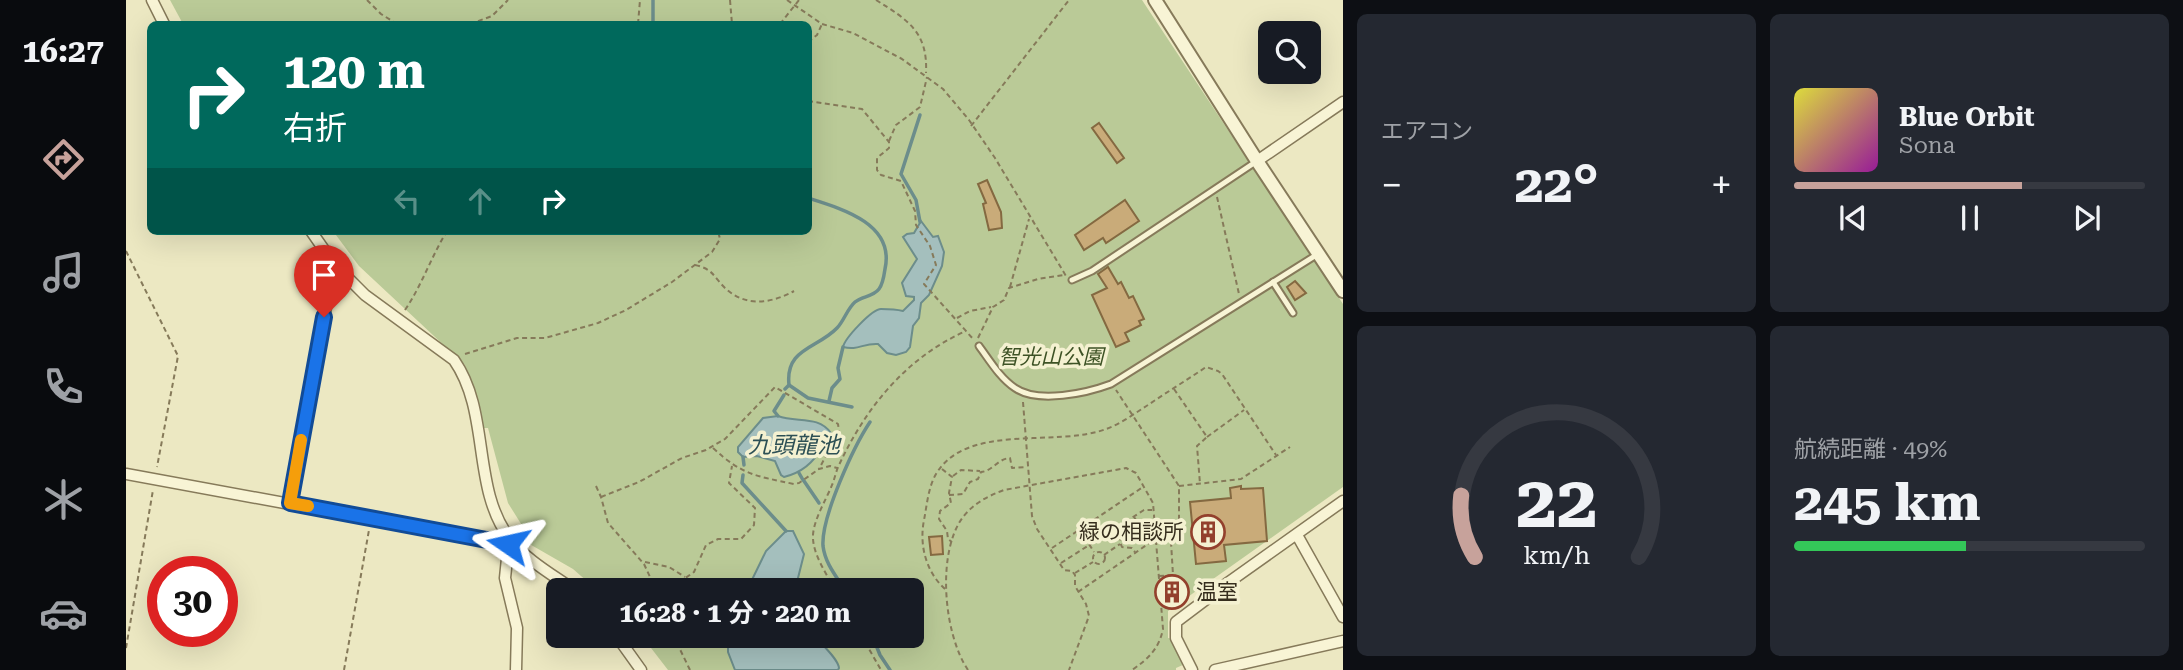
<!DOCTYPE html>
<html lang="ja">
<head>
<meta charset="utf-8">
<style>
  :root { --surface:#171b24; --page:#242831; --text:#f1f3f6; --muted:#9ea1a6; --line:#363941; --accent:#c7a29b }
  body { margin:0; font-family:"Roboto Serif","Noto Sans JP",serif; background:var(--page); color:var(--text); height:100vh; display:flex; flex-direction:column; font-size:26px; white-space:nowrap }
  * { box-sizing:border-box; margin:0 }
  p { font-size:23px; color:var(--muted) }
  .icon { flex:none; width:38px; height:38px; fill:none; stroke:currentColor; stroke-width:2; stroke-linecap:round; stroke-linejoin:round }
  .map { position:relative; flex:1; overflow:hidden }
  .drawer { display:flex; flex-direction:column; gap:14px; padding:14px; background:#0d0f14; width:840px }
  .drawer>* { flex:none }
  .hud { position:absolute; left:21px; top:21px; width:665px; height:214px; border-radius:10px; box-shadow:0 7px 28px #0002; background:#00695c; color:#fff; overflow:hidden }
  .buttons { position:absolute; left:1132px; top:21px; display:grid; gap:14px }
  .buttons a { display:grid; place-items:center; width:63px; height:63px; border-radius:10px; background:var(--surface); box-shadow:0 7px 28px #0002; font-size:35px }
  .speed { position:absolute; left:21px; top:556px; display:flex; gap:14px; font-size:35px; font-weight:700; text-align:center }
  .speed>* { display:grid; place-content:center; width:91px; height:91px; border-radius:50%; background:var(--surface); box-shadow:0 7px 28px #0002; line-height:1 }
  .speed .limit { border:10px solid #d22; background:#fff; color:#111 }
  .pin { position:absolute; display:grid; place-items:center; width:60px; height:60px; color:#fff; margin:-72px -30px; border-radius:50% 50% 50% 0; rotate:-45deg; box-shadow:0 0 7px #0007 }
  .pin .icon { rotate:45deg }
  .me { position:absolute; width:77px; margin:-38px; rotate:281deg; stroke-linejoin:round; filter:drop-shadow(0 0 5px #0008) }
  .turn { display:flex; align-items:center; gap:24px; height:147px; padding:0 21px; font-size:32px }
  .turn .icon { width:91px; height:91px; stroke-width:2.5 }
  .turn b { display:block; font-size:49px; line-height:60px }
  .lanes { display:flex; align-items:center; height:66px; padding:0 21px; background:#0003; justify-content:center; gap:35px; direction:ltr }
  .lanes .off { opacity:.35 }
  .big { font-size:52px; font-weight:700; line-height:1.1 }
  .drawer .card { flex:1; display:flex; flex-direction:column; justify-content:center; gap:10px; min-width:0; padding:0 24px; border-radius:10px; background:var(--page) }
  .drawer .dial { align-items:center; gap:0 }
  .dial svg { height:182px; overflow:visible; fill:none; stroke:var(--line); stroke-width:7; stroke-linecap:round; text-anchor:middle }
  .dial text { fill:var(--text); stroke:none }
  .song { display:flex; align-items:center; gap:21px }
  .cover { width:84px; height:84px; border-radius:10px; background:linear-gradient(135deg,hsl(60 70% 55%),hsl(300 70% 35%)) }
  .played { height:7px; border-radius:4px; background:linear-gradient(90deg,var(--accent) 65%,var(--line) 65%) }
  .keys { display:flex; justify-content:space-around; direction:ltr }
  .heat { display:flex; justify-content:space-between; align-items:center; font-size:38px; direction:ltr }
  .charge { height:10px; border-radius:5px; background:linear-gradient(90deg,#34c759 49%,var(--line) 0) }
  .drawer .tiles { flex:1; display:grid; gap:14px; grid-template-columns:repeat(2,1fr) }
  .trip { position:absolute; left:420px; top:578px; width:378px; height:70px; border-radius:10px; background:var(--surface); box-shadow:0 7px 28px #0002; font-weight:700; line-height:70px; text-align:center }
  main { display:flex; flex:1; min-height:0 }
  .menu { display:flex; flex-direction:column; width:126px; justify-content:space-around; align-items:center; background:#090b0e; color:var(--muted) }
  .menu .icon { width:49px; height:49px }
  .menu .selected { color:var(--accent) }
  .menu b { font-size:32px; color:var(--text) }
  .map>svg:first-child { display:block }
</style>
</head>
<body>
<main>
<nav class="menu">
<b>16:27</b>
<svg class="icon selected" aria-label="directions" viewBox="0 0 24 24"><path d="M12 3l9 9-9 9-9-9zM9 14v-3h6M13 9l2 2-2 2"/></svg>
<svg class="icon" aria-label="music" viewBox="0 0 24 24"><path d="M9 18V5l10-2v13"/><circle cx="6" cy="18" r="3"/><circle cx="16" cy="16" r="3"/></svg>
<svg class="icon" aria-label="phone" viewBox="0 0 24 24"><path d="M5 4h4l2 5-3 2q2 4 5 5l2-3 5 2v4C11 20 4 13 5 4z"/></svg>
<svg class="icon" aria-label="climate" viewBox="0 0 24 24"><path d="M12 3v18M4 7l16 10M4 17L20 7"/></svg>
<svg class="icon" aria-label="car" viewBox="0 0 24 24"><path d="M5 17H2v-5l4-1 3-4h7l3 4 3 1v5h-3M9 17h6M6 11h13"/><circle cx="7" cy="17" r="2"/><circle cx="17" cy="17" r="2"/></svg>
</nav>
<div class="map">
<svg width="1217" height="670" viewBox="0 0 1217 670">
  <rect width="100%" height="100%" fill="#ece8c2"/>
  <!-- green -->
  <polygon fill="#baca97" points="44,0 1016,0 1217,304 1217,487 1042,611 1042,638 1048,639 1059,664 1050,668 1050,670 542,670 515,635 786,635 786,590 471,590 447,569 400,542 394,529 397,527 382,503 362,428 358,428 339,365 233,266 207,231 682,231 682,24 57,24"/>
  <!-- water -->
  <g fill="#a4bfbd" stroke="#6c8d8b" stroke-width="2">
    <path d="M 795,221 L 807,237 L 812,236 L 818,252 L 816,266 L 803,295 L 795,303 L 793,318 L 787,326 L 784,347 L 780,352 L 770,355 L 761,353 L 752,344 C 737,343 732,351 717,347 C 719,338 746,309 755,309 C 762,309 769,309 777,311 L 788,300 L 788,297 L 780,296 L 776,283 L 791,259 L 777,237 L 781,234 L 788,233 Z"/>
    <path d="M 652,416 C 671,423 692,415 705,433 C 699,438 698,442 695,448 C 687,464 674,473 658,477 L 655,475 L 649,461 L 631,456 L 617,457 L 612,452 L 612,447 L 637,418 Z"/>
    <polygon points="660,531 667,531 678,554 669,590 621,590 640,551"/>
    <path d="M 602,635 L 689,635 C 695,645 712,658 713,668 L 712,670 L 609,670 L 602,652 Z"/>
  </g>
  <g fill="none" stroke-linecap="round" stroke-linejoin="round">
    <!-- stream -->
    <g stroke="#6c8d8b" stroke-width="3.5">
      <polyline points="527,24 527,0"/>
      <polyline points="794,222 790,200 775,174 794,115"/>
      <polyline points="663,385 682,398 726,407"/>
      <path d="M 659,389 L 663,385 C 659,348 691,349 711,328 C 718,321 721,309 729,302 C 736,296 747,297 753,289 C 757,284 758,276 759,269 C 769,224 717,209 682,198"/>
      <polyline points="703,401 706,388 714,379 712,368 717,347"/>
      <polyline points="652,416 648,411 658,395"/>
      <polyline points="617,457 618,465"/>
      <polyline points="673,473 677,480"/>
      <polyline points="617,475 616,483 660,531"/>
      <polyline points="678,481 693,503"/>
      <path d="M 719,590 C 710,576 699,563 697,546 C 695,517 728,446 744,422"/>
      <polyline points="746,635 754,655 764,670"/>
    </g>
  </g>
  <!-- building -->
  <g fill="#c9ab79" stroke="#846941" stroke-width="2">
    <polygon points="973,123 998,158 991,163 966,128"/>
    <polygon points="861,180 875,212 876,228 863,230 857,204 860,203 852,184"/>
    <polygon points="999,200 1013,221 980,243 977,238 958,250 949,235"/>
    <polygon points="982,267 992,284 995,282 1003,298 1007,296 1018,319 1013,321 1015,325 999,333 1003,341 990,347 966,295 981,288 972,274"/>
    <polygon points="1169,281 1180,293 1169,300 1161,287"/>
    <polygon points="1115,486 1115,489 1137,488 1141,541 1098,545 1100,561 1070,564 1064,502 1105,498 1104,488"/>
    <polygon points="816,536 817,554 805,555 803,537"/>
  </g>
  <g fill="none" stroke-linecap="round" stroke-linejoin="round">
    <!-- service casing -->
    <g stroke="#867a5a" stroke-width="9">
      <g id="service">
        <polyline points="946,280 966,271 1131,161"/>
        <polyline points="1147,282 1167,313"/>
        <path d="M 853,346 C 864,361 874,378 889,388 C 912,404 961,393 985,384 L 1192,254"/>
      </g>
    </g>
    <!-- minor casing -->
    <g stroke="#867a5a" stroke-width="13">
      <g id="minor">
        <polyline points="26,0 38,24"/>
        <polyline points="1131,161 1217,102"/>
        <path d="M 185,231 L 208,264 L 239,295 L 328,360 C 365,413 345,488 384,539 C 400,560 427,575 448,590"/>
        <polyline points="0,474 382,544"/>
        <polyline points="164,503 208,264"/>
        <polyline points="1171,535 1217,617"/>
        <polyline points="383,539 379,578 391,628 390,670"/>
        <polyline points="490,635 515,670"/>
        <polyline points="1066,670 1050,638 1050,622 1103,582 1217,501"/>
        <polyline points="1089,670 1217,641"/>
      </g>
    </g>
    <!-- tertiary casing -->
    <g stroke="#867a5a" stroke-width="16">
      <polyline id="tertiary" points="1029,0 1131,161 1217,291"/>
    </g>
    <!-- path -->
    <g stroke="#867a5a" stroke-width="2" stroke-dasharray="5 3.5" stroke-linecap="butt">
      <polyline points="241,0 255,14 271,24"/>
      <polyline points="604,0 606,24"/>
      <polyline points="661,0 696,24 727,33 776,59 817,89 843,120 869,158 940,276"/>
      <path d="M 750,0 C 782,20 802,32 800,73"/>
      <polyline points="344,24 366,16 382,0"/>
      <polyline points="512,24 514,0"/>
      <polyline points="654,24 673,0"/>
      <polyline points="682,42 691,35 696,24"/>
      <polyline points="682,101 736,109 763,142 763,148 751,158 751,170 755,175 775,181 789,211 790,225 804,246 810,265 798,284 848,340"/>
      <polyline points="845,126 943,0"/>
      <polyline points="763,141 770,125 794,107 801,77"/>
      <polyline points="1091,197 1113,294"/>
      <polyline points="0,251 52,356 31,467"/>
      <path d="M 569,265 C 587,269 587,276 599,288 C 620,308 646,303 668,291"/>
      <polyline points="884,287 903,219"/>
      <path d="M 279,310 C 296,285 305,257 321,231"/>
      <polyline points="831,318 844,311 865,307"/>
      <polyline points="852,338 867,307 878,300 883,288 912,279 938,275"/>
      <polyline points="339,354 391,338 419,338 472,323 500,310 546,282 586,252 594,239 592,231"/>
      <polyline points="1048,389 1081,437 1071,446 1074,484"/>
      <polyline points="897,402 906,516 911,529 938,570 946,571 949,575 949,586 960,604 963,616 943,670"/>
      <polyline points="1081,437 1118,410"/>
      <path d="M 587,448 C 616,475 630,476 668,484 L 673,483 L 693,469"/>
      <polyline points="816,469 826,477 823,493 825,503 814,511 813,519 821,531 822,539 826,542"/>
      <polyline points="827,476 835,470 854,471"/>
      <polyline points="470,486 475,497 482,523 518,564 530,590"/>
      <polyline points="1053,486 1115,479 1164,447"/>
      <path d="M 823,495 L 837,494 L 844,482 L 852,479 L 855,472 C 867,471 871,459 884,458 L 886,468 L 900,467"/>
      <polyline points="475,497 513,482 556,458 580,450 599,439 649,387 712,424 713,431 693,469 704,466 711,468"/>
      <polyline points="1008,517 1024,541"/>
      <polyline points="992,528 995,532 994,542 996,547 1006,548 1009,552"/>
      <polyline points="954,530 968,552"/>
      <polyline points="926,548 1017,487"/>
      <circle cx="973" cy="558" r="6"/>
      <polyline points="978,555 994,544"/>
      <polyline points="519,562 543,567 559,577"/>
      <polyline points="935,563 1018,510 1026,510"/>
      <polyline points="949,573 967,562"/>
      <polyline points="1033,576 1047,575 1045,542"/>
      <path d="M 819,589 C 800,572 793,545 798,520 C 801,505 802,488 810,474 C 841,422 930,448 980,429 C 995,424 1009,413 1022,405 C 1041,392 1061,380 1080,367 L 1092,371 L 1096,374 L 1150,455"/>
      <polyline points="538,590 545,588 568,572 580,545 592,539 615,539 628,525 629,508 603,483 606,466"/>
      <path d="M 709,590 C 701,574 686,554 687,535 C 688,519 700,500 706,485 C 709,478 710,471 713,465 C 740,407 781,357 840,331"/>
      <polyline points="952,592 1025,542 1053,539 1053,486 990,390"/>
      <polyline points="547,635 564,670"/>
      <polyline points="735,635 755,670"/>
      <polyline points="0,648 27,490"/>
      <polyline points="218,670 243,530"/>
      <path d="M 842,670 C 818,635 810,553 837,517 C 848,503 862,496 878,490 L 1000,468 L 1010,473 L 1027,503 L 1037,629 C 1033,649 1022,659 1006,670"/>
    </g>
    <!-- service -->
    <use href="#service" stroke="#f8f4d5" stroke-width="5"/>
    <!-- minor -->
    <use href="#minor" stroke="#f8f4d5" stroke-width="10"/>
    <!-- tertiary -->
    <use href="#tertiary" stroke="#f8f4d5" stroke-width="12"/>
  </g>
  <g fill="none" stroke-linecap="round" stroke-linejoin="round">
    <!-- route casing -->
    <g stroke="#114b97" stroke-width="18">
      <polyline id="route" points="198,317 164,503 382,544"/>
    </g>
    <!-- route -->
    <use href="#route" stroke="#1a73e8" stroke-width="12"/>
    <!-- slow -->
    <polyline stroke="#f59e0b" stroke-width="12" points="175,440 164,503 182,506"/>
  </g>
  <!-- icons -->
  <defs>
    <g id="building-ring" transform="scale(1.75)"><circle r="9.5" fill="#f4f1d1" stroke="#93402c" stroke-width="1.5"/><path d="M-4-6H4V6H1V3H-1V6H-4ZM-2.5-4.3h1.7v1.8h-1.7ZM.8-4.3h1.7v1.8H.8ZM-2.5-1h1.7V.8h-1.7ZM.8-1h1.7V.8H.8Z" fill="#93402c"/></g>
  </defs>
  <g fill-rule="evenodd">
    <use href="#building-ring" x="1082" y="532"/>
    <use href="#building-ring" x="1046" y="592"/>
  </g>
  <g text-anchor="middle" stroke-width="7" stroke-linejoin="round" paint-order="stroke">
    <!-- park labels -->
    <g font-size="21" font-style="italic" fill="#3d5225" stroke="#f4f1d1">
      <text x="925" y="364">智光山公園</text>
    </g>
    <!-- poi labels -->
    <g font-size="21" fill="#362e1e" stroke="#f4f1d1" text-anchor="end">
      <text x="1058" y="539">緑の相談所</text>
      <text x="1070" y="599" text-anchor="start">温室</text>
    </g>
    <!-- water labels -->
    <g font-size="23" font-style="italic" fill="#2d5055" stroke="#f4f1d1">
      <text x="668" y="453">九頭龍池</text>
    </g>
  </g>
</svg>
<div class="buttons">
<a><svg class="icon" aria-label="search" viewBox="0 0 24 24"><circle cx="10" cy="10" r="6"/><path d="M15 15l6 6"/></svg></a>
</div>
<div class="speed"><div class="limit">30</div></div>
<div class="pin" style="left:198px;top:317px;background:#d93025"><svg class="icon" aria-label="arrive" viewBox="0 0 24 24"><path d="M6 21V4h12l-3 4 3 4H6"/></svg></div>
<svg class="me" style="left:382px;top:544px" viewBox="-20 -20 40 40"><path d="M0-17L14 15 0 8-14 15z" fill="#1a73e8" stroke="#fff" stroke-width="4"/></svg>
<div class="trip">16:28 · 1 分 · 220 m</div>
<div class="hud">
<div class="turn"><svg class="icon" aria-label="right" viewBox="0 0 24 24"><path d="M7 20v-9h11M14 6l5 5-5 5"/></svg><div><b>120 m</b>右折</div></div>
<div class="lanes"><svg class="icon off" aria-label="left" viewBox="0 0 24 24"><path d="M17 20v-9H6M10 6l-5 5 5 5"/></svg><svg class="icon off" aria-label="ahead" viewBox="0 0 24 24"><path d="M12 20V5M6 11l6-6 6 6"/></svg><svg class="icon" aria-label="right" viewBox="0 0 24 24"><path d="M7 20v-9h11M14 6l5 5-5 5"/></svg></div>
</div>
</div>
<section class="drawer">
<div class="tiles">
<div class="card"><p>エアコン</p>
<div class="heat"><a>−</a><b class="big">22°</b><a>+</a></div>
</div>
<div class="card">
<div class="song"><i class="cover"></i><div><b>Blue Orbit</b><p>Sona</p></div></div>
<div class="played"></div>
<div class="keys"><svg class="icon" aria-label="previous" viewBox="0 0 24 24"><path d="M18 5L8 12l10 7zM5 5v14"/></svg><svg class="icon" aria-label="pause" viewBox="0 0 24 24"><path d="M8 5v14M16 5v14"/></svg><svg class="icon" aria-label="next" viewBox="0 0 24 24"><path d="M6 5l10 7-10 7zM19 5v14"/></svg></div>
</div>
<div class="card dial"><svg viewBox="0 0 100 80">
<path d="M14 69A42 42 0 1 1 86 69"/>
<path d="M14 69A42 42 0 0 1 8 42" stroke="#c7a29b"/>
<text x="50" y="56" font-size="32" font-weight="700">22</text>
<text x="50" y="72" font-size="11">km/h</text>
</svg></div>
<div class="card"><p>航続距離 · 49%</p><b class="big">245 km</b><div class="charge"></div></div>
</div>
</section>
</main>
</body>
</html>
